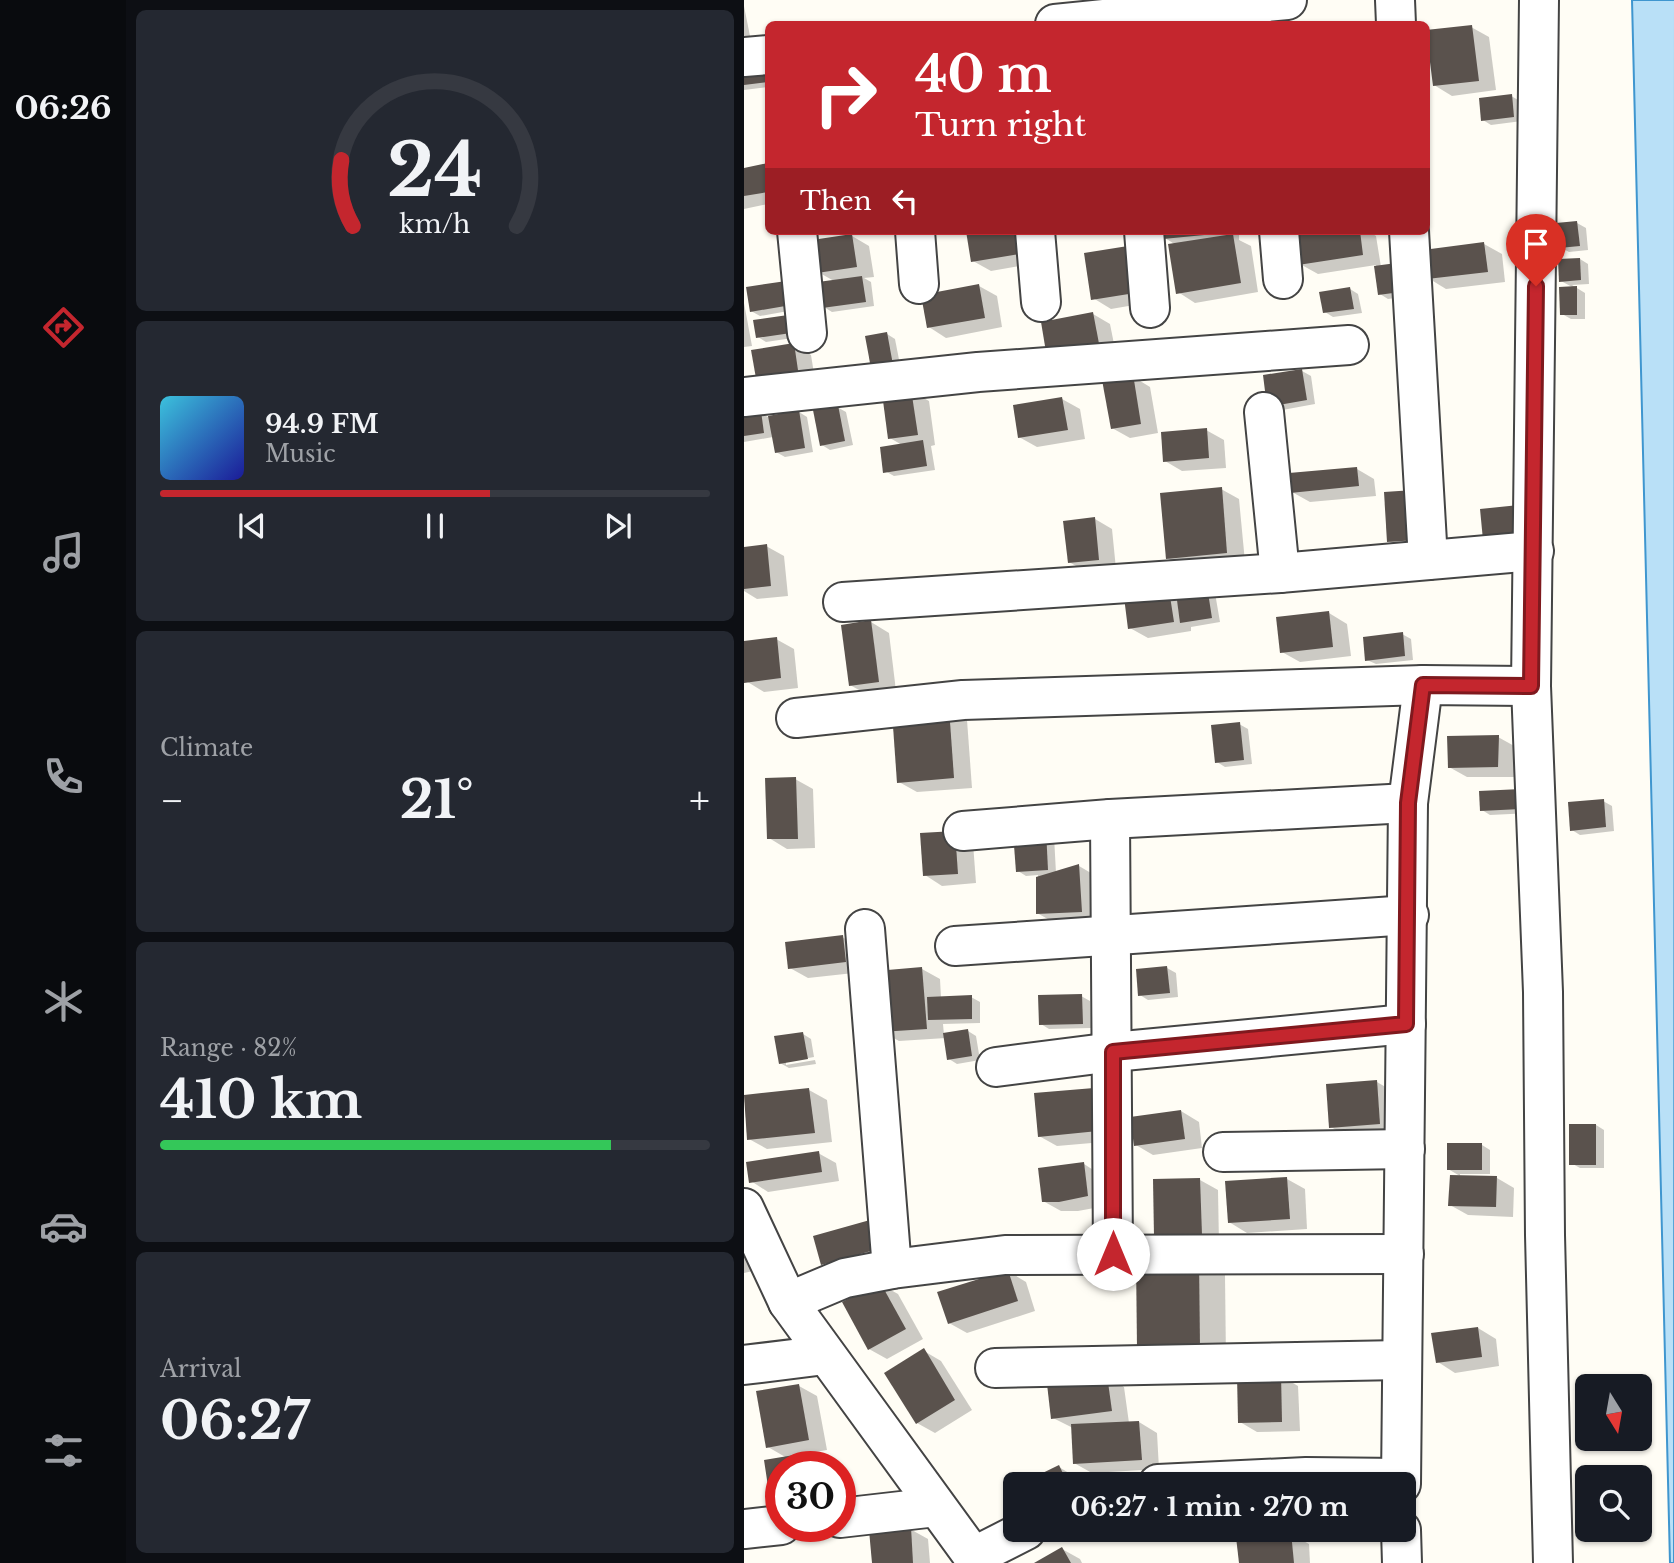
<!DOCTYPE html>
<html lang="en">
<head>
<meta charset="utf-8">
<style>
  :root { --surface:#171b24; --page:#242831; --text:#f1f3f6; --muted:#9ea1a6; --line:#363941; --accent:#c4262e }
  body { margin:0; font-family:"Libre Baskerville",serif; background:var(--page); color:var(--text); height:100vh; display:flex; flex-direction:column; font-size:26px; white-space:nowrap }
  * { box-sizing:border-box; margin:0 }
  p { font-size:23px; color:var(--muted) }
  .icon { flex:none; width:38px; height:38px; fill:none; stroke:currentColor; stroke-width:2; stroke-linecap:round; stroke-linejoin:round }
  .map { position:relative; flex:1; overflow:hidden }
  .drawer { display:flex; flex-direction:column; gap:10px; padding:10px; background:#0d0f14; width:618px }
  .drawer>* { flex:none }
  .banner { position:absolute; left:21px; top:21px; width:665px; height:214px; border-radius:10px; box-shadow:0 2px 5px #0004; background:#c4262e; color:#fff; overflow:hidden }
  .needle { width:46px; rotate:169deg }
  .fabs { position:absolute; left:831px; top:1374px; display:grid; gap:14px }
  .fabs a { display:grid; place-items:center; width:77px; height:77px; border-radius:10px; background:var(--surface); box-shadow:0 2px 5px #0004; font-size:35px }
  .speed { position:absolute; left:21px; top:1451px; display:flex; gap:14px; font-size:35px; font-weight:700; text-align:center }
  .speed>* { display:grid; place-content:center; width:91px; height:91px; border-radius:50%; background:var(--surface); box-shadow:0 2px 5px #0004; line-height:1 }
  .speed .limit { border:10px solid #d22; background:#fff; color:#111 }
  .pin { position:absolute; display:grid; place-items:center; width:60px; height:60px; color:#fff; margin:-72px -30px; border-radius:50% 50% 50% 0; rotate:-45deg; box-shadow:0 0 7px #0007 }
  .pin .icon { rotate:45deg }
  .me { position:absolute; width:77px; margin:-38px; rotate:0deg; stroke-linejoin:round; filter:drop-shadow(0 0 5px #0008) }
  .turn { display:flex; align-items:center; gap:24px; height:147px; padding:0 35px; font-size:32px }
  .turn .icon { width:91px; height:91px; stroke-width:2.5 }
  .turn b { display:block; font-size:49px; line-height:60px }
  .then { display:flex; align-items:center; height:66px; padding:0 35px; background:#0003; gap:14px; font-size:26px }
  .big { font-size:52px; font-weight:700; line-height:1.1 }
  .drawer .widget { flex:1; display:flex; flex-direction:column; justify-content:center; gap:10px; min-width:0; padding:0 24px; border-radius:10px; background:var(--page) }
  .drawer .dial { align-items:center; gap:0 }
  .dial svg { height:182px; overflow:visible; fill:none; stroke:var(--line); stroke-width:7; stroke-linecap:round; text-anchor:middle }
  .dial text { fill:var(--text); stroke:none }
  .song { display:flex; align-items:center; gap:21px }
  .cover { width:84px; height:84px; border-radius:10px; background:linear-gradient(135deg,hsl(190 70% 55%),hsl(240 70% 35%)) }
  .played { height:7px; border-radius:4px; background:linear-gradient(90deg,var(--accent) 60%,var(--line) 60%) }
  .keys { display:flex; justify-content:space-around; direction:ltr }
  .heat { display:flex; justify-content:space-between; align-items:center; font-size:38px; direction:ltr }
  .charge { height:10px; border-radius:5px; background:linear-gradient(90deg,#34c759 82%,var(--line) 0) }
  .trip { position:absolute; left:259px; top:1472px; width:413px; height:70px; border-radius:10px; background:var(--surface); box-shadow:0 2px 5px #0004; font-weight:700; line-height:70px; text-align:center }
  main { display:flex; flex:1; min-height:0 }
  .tabs { display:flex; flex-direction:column; width:126px; justify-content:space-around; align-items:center; background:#090b0e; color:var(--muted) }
  .tabs .icon { width:49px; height:49px }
  .tabs .on { color:var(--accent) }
  .tabs b { font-size:32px; color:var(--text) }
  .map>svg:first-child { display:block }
</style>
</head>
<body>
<main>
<nav class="tabs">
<b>06:26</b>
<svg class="icon on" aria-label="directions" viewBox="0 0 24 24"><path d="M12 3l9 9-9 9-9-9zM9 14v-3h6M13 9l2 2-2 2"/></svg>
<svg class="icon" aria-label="music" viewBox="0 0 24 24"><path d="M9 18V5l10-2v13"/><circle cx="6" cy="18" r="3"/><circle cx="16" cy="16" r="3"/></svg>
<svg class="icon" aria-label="phone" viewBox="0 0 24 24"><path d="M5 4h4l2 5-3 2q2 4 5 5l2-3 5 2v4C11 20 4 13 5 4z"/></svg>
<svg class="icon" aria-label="climate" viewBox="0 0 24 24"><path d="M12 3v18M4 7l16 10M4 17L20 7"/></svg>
<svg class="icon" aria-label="car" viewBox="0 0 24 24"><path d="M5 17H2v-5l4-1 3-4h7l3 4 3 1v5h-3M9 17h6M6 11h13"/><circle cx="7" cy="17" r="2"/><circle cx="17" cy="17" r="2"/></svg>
<svg class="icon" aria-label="filters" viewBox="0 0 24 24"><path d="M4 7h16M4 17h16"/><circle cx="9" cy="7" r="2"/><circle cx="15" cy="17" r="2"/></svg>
</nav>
<section class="drawer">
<div class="widget dial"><svg viewBox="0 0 100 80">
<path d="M14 69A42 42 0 1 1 86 69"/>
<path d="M14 69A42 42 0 0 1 9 40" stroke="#c4262e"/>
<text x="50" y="56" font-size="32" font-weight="700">24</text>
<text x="50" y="72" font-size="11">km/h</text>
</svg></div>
<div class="widget">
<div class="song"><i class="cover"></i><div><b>94.9 FM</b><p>Music</p></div></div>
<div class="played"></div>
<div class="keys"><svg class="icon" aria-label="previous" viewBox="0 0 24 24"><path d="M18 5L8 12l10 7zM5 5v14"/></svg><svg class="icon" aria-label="pause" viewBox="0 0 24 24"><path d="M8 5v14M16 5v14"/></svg><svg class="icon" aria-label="next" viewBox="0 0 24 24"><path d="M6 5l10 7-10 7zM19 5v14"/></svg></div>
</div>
<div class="widget"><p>Climate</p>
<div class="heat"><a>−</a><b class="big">21°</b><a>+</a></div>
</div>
<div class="widget"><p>Range · 82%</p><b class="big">410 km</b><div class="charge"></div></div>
<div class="widget"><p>Arrival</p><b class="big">06:27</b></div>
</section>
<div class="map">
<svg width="931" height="1563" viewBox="0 0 931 1563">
  <rect width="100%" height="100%" fill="#fffdf5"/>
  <!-- water -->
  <polygon fill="#b9e0f7" stroke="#3f96cf" stroke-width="2" points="888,0 931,0 930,1563 926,1563"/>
  <!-- shadow -->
  <g fill="#0003">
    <polygon points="0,6 6,36 0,37"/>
    <polygon points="727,27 745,37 752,90 708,96 690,85"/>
    <polygon points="24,58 24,87 0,90 0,60"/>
    <polygon points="767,96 776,101 778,121 747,125 739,120"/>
    <polygon points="24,165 24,204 0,209 0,169"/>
    <polygon points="833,223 842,228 844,250 825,252 816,247"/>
    <polygon points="224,231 298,262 247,271 229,261"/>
    <polygon points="420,231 495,231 495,240 507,246 514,292 451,303 434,292 432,245 421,238"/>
    <polygon points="579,231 624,231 632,236 637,267 672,295 644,299 636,294 632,265 574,274 556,264"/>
    <polygon points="108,236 125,246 130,277 120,278 127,282 130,306 88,312 80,307 90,281 74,272"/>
    <polygon points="740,244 758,254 761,282 702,289 684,278"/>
    <polygon points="342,254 408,302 367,309 349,298"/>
    <polygon points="836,259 844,264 845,284 828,285 841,293 841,319 827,319 818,314 830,288 817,281"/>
    <polygon points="235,286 253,296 258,327 202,338 185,327"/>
    <polygon points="4,289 61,308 16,316 7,311"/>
    <polygon points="606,289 614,294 618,313 589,317 581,312"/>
    <polygon points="0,303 8,346 0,347"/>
    <polygon points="349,314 366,324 373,359 322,368"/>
    <polygon points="11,321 55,337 22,342 14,337"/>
    <polygon points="143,334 151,339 159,380 139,383"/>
    <polygon points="50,345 67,355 72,386 32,393"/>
    <polygon points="558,371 567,376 571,404 533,411 525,406"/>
    <polygon points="388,376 406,387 414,433 386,438 368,428"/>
    <polygon points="167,391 185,401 191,445 187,446 191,470 150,476 141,471 158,445 146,438"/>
    <polygon points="318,399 336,409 341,439 293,447 275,437"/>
    <polygon points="93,407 102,412 109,445 86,450 78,445"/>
    <polygon points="55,412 63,417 69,452 41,457 32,452 29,437 0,442 0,415 16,413 24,417"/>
    <polygon points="462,430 480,440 482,468 438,471 421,461"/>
    <polygon points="613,469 630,479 632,496 566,502 548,492"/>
    <polygon points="477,489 495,499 501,562 441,568 423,558"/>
    <polygon points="688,502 662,551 645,541"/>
    <polygon points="351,519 368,529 372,569 343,572 325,562"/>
    <polygon points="22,546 40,556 44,596 13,599 0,591 0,548"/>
    <polygon points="470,587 476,622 447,627 447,631 404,638 386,628 382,599"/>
    <polygon points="585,613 603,624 607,656 556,662 538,652"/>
    <polygon points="127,622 145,633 152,691 124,695 106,685"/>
    <polygon points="658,634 667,639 669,660 632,664 623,660"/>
    <polygon points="32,639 50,649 54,688 20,692 2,681 0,643"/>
    <polygon points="205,710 223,720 228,788 173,792 155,782"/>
    <polygon points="495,724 504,729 508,764 481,767 473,762"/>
    <polygon points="754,737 772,747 772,777 723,777 705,767"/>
    <polygon points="51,779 69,789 71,848 43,849 25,838"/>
    <polygon points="737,793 785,813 746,815 738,810"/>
    <polygon points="859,801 868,806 870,831 836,835 828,830"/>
    <polygon points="178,835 229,843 232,883 198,886 181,875"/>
    <polygon points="310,836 312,873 335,866 352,876 355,921 311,923 293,913 294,875 282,876 274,871"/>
    <polygon points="98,937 116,947 119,972 64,978 46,968"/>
    <polygon points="423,968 432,973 434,997 404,1000 396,995"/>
    <polygon points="178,969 196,979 197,998 227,997 236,1002 236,1023 199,1024 200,1035 224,1031 232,1036 236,1060 213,1064 205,1059 202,1038 155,1041 137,1031"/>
    <polygon points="337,996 346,1001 347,1028 305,1029 297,1024"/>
    <polygon points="59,1034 67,1039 70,1057 42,1062 42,1065 71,1060 72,1064 45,1068 36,1063"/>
    <polygon points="633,1082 650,1092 653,1134 604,1137 587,1127"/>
    <polygon points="65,1090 83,1100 88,1142 23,1149 5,1139"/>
    <polygon points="292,1095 371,1141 313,1146 295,1136"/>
    <polygon points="437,1111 455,1122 458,1148 409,1155 392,1145"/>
    <polygon points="852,1125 860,1130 860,1168 836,1168 827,1163"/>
    <polygon points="738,1145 746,1150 746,1174 716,1174 716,1176 704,1169"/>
    <polygon points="74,1153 92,1163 95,1181 24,1192 7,1181"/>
    <polygon points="340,1164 357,1175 361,1206 334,1211 317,1211 299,1201"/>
    <polygon points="753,1178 770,1188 769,1217 724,1215 706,1205"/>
    <polygon points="543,1179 561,1189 563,1229 503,1233 485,1222"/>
    <polygon points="456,1180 474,1190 475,1245 430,1246"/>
    <polygon points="126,1222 151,1259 96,1274 78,1264"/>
    <polygon points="0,1233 18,1269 0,1273"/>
    <polygon points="455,1260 481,1275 482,1361 420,1362"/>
    <polygon points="264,1271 282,1282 291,1311 223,1333 205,1323"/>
    <polygon points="136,1284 154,1294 179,1339 143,1359 125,1349"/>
    <polygon points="734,1328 752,1339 755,1366 711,1373 694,1362"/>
    <polygon points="180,1351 197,1361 228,1410 191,1433 173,1423"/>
    <polygon points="537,1376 554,1386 556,1431 513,1432 496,1422"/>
    <polygon points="363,1377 380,1387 385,1423 395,1422 413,1433 415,1469 348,1473 330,1463 329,1428 309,1418"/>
    <polygon points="55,1386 73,1396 83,1450 53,1455 73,1466 37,1466 22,1461 43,1458 24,1447"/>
    <polygon points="315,1467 333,1478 336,1484 280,1484"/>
    <polygon points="166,1529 184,1539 186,1563 130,1563"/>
    <polygon points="547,1534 565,1544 566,1563 497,1563"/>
    <polygon points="318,1549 336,1559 338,1563 293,1563"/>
  </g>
  <!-- building -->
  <g fill="#5a524d">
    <polygon points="728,25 735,81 689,86 682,30"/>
    <polygon points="24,56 24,82 0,85 0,58"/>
    <polygon points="768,94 770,117 737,121 735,98"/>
    <polygon points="24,163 24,192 0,196 0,168"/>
    <polygon points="833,221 836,246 815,248 812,223"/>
    <polygon points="222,231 277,231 281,253 227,262"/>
    <polygon points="418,231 481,231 481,233 419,239"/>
    <polygon points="568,231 616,231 619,255 554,265 549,234"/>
    <polygon points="108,234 113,267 73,273 68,240"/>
    <polygon points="489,234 497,283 432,294 424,244"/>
    <polygon points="740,242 744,272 683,279 679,250"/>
    <polygon points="384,246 391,293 347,300 340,253"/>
    <polygon points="836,258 837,280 815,282 814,259"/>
    <polygon points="660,262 664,291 634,295 630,266"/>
    <polygon points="118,276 122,302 78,308 74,282"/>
    <polygon points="49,280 53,304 6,312 2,287"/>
    <polygon points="235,284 241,318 183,328 177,295"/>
    <polygon points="833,286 833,315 816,315 815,287"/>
    <polygon points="606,287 610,309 579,313 575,292"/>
    <polygon points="349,312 356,349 303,358 297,322"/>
    <polygon points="44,315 47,333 12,338 9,320"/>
    <polygon points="143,332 151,376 129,379 121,336"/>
    <polygon points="50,343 55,377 13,384 7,350"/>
    <polygon points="558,369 563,400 523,407 519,375"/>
    <polygon points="389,374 397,424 367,429 358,380"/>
    <polygon points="167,389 174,435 144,439 138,393"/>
    <polygon points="318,397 324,430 274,438 269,405"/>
    <polygon points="94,405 101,441 76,446 69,410"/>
    <polygon points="55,410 61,448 31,453 24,416"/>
    <polygon points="17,411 20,433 0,436 0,414"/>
    <polygon points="463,428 465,458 419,462 417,432"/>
    <polygon points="179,440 183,466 139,473 136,447"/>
    <polygon points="613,467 615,486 546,493 545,473"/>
    <polygon points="478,487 483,553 422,559 416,493"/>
    <polygon points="670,490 673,540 643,542 640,492"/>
    <polygon points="775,505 778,535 739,540 736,509"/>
    <polygon points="351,517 355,560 324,563 319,521"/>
    <polygon points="23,544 27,586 0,589 0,547"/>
    <polygon points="462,580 468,618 436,623 431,585"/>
    <polygon points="425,590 430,622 384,629 380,597"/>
    <polygon points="585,611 589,647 536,653 532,617"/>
    <polygon points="127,620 135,682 105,686 97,625"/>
    <polygon points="659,632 661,656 621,661 619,637"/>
    <polygon points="33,637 37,678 0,683 0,641"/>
    <polygon points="205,708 210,778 153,783 148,712"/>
    <polygon points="496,722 500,760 471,763 467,725"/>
    <polygon points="755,735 754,767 704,768 703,736"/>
    <polygon points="52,777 54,839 23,839 21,778"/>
    <polygon points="777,789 777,809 736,811 735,791"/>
    <polygon points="860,799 862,827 826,831 824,802"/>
    <polygon points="302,830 304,870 272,872 269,832"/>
    <polygon points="211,831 214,874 179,876 176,833"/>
    <polygon points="335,864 338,912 292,914 292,877"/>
    <polygon points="99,935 102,962 44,969 41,942"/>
    <polygon points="423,966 426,993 394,996 392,969"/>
    <polygon points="178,967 183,1029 136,1032 132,971"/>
    <polygon points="338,994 339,1024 295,1025 294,995"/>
    <polygon points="228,995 228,1019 184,1020 183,997"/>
    <polygon points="224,1029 228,1056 203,1060 199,1033"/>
    <polygon points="59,1032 64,1059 35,1064 30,1036"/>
    <polygon points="633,1080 636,1124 585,1128 582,1084"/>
    <polygon points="65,1088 71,1133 3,1140 0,1095"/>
    <polygon points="350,1088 354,1131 294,1137 290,1093"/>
    <polygon points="437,1110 441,1139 390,1146 386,1117"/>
    <rect x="825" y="1124" width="27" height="41"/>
    <rect x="703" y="1143" width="35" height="27"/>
    <polygon points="75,1151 78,1172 5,1183 2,1162"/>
    <polygon points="340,1162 344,1196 315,1202 298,1202 294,1168"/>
    <polygon points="706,1175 753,1176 752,1207 704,1206"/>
    <polygon points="543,1177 546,1219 484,1223 481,1181"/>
    <polygon points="456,1178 458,1235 410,1237 409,1179"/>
    <polygon points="126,1220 134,1249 77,1265 69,1236"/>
    <polygon points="455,1258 456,1347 393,1348 392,1259"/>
    <polygon points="264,1270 274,1301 204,1324 193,1292"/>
    <polygon points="136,1282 162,1329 124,1350 98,1302"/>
    <polygon points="734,1327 738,1357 692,1363 687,1333"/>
    <polygon points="180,1348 211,1400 172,1424 140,1373"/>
    <polygon points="537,1374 538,1422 494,1423 493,1375"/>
    <polygon points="363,1375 368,1411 307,1419 303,1384"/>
    <polygon points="55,1384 65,1440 22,1448 12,1391"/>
    <polygon points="395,1421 398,1460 329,1464 327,1424"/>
    <polygon points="56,1454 57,1466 37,1466 37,1512 28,1513 20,1460"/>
    <polygon points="315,1465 324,1484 276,1484"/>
    <polygon points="167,1527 169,1563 128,1563 125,1530"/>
    <polygon points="547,1532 550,1563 495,1563 492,1537"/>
    <polygon points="318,1547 327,1563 290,1563"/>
  </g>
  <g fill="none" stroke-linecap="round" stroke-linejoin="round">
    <!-- street casing -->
    <g stroke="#444" stroke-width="42">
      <g id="street">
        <polyline points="651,0 652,24"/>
        <polyline points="795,0 787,686 799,992 801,1235 809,1563"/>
        <polyline points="311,24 543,0"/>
        <polyline points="0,57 24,55"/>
        <polyline points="53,231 63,333"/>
        <polyline points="171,231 175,284"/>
        <polyline points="291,231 297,302"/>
        <polyline points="400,231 406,308"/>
        <polyline points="535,231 539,279"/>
        <polyline points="665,231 684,560"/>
        <polyline points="0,397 234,372 605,345"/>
        <polyline points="520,412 536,573"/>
        <polyline points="99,602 536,573 790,551"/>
        <polyline points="52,718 219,700 679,685 787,686"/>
        <polyline points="366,819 369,1254"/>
        <polyline points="219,831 366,819 664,803"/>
        <polyline points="121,929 148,1269"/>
        <polyline points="211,946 665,915"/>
        <polyline points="252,1067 369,1052 662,1024"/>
        <polyline points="479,1152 661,1149"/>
        <polyline points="0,1208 44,1302 234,1563"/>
        <polyline points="44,1302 101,1278 148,1269 261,1255 660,1254"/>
        <polyline points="0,1365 81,1355"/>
        <polyline points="251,1368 657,1360"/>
        <polyline points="414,1484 562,1477 657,1478"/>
        <polyline points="657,1484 664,803 679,685"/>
        <polyline points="96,1518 192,1507"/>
        <polyline points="0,1529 37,1525"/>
        <polyline points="657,1530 658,1563"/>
        <polyline points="229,1557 282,1530"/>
      </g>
    </g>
    <!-- street -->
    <use href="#street" stroke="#fff" stroke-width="38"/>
  </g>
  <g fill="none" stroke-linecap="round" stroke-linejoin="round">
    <!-- route casing -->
    <g stroke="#7f191e" stroke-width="18">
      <polyline id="route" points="369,1254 369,1052 662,1024 664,803 679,685 787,686 792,286"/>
    </g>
    <!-- route -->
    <use href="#route" stroke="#c4262e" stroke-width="12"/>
  </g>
</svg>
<div class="fabs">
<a><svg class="needle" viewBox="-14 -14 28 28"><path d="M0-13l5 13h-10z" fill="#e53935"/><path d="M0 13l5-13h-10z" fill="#9ea1a6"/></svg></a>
<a><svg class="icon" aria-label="search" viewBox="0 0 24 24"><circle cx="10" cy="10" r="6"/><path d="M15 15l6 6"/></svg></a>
</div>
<div class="speed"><div class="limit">30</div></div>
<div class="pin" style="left:792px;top:286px;background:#d93025"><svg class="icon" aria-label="arrive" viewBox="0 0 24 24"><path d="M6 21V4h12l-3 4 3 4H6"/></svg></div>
<svg class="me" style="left:369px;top:1254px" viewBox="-20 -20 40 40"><circle r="19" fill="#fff"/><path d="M0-13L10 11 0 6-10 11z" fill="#c4262e"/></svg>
<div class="trip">06:27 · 1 min · 270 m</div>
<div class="banner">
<div class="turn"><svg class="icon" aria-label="right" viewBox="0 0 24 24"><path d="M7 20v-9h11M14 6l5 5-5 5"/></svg><div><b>40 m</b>Turn right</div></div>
<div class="then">Then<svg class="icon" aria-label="left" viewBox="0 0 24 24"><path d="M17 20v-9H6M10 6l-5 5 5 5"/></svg></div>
</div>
</div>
</main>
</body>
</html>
